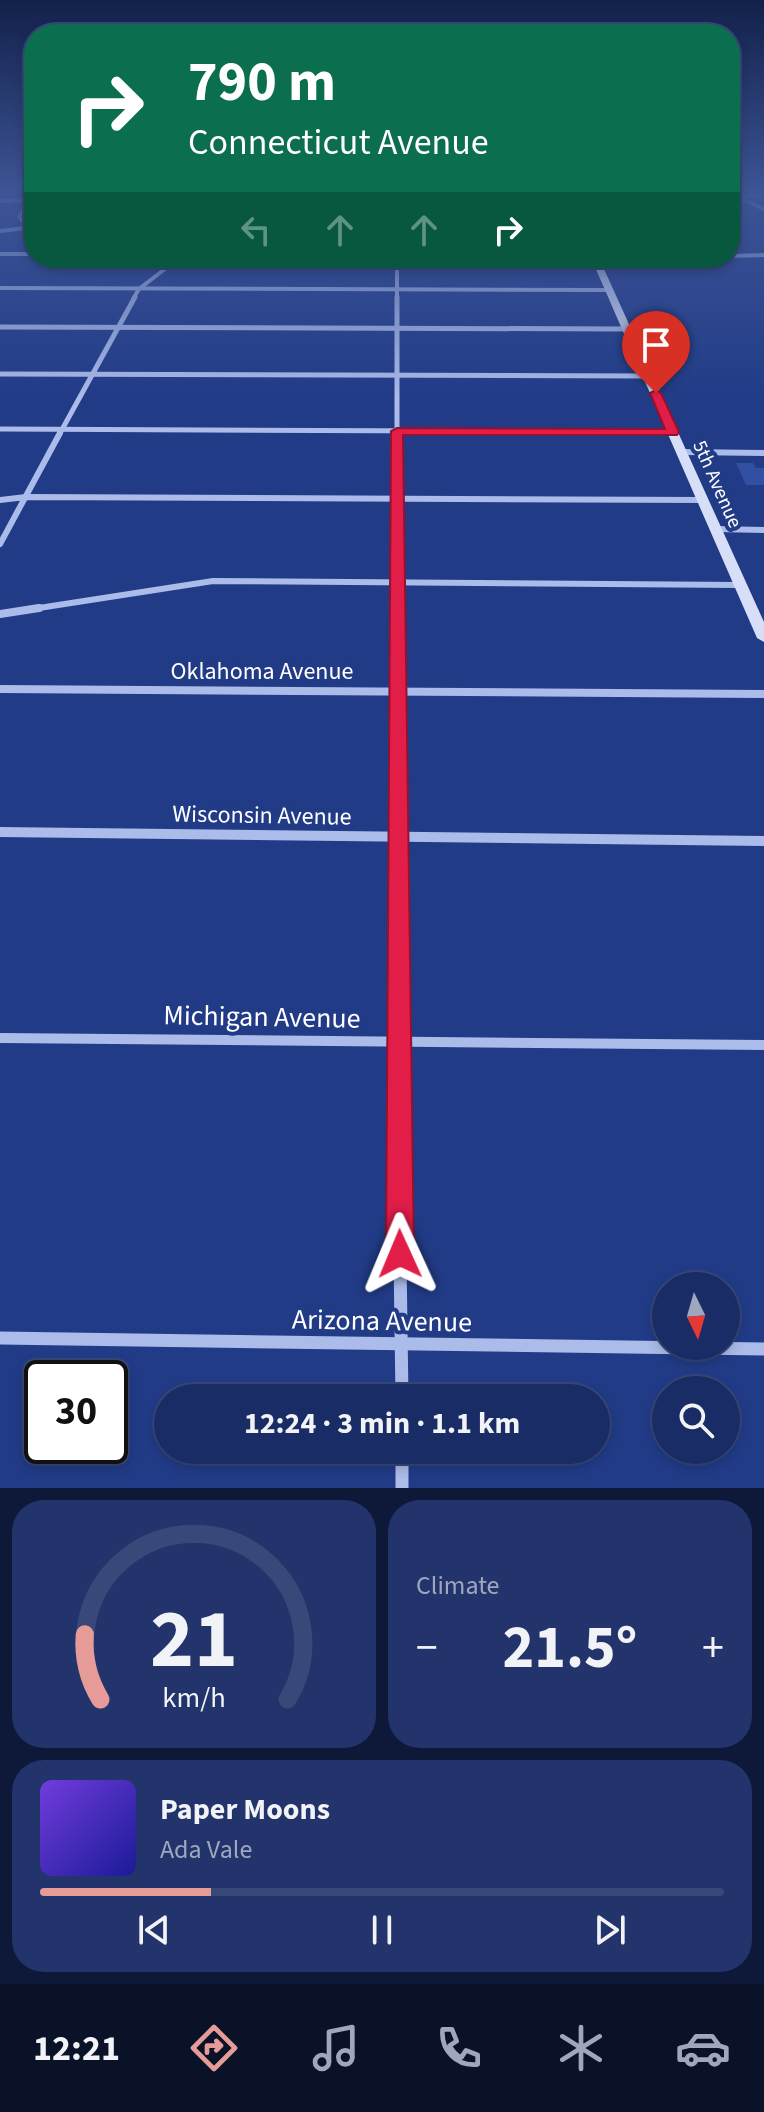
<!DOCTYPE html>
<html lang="en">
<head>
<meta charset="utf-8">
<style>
  :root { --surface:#192c65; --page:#22346b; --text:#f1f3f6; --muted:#9fa7bf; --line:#374879; --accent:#e69b98 }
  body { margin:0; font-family:"Source Sans 3",sans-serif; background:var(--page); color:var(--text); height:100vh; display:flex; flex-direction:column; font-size:30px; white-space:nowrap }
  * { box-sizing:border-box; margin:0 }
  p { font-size:26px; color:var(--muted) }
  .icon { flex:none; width:44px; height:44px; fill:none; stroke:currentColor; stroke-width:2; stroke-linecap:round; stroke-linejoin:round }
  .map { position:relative; height:1488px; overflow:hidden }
  .details { display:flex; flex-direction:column; gap:12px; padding:12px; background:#0e1838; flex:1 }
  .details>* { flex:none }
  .hud { position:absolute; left:24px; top:24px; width:716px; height:244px; border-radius:32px; box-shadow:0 4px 12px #0003,0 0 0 2px var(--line); background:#0b6e4f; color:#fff; overflow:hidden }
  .needle { width:52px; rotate:175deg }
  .fabs { position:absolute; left:652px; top:1272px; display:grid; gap:16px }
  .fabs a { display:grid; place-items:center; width:88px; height:88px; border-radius:50%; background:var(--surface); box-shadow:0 4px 12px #0003,0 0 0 2px var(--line); font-size:40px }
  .speed { position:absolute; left:24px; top:1360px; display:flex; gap:16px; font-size:40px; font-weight:700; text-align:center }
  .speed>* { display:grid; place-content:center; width:104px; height:104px; border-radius:50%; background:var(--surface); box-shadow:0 4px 12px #0003,0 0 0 2px var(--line); line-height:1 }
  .speed .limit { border:4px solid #111; border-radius:12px; background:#fff; color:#111 }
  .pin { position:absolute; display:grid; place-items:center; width:68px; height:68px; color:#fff; margin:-82px -34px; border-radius:50% 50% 50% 0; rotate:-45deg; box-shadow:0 0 8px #0007 }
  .pin .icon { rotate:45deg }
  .me { position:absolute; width:88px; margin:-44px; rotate:359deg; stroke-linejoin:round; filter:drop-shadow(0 0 6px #0008) }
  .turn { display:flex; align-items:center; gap:28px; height:168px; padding:0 32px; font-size:36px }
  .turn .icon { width:104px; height:104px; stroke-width:2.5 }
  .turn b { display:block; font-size:56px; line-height:68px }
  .lanes { display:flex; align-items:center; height:76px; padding:0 32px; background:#0003; justify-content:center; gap:40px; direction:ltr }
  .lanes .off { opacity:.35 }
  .big { font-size:60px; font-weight:700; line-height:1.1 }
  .details .card { flex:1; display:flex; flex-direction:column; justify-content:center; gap:12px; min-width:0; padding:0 28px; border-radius:32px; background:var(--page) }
  .details .dial { align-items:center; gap:0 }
  .dial svg { height:208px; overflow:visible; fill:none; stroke:var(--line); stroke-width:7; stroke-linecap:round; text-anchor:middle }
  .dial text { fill:var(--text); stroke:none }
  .song { display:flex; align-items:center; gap:24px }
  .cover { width:96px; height:96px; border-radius:12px; background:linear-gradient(135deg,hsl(260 70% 55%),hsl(240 70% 35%)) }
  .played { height:8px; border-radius:4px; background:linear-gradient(90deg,var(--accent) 25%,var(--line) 25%) }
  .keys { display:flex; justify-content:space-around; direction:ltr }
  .heat { display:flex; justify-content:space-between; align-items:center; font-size:44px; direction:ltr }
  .details .tiles { flex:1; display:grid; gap:12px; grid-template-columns:1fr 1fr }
  .card:last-child { grid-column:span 2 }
  .trip { position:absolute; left:154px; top:1384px; width:456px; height:80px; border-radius:40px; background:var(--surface); box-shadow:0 4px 12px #0003,0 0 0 2px var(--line); font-weight:700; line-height:80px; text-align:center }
  .tab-bar { display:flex; height:128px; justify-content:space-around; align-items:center; background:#0a1228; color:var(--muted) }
  .tab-bar .icon { width:56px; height:56px }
  .tab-bar .current { color:var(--accent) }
  .tab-bar b { font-size:36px; color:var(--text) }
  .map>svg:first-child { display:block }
</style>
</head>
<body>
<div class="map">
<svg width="764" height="1488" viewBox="0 0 764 1488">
  <rect width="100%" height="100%" fill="#213b87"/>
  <!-- building -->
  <polygon fill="#3150a4" points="736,463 753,463 756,468 764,468 764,485 746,485"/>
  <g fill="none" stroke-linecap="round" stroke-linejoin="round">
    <!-- street-far5 -->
    <g stroke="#abbcea" stroke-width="4">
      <polyline points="730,196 764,195"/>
      <polyline points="740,198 764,209"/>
      <polyline points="0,201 34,200"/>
      <polyline points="28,227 19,217 29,200"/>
      <polyline points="0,231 34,227"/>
      <polyline points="0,254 34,254"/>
      <polyline points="730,256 764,255"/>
      <polyline points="397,258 397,299"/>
      <polyline points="599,268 704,258"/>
      <polyline points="0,288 610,290"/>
      <polyline points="133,299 139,289 179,258"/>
    </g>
    <!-- street-far4 -->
    <g stroke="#abbcea" stroke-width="5">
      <polyline points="397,297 397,435"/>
      <polyline points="0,327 627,329"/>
      <polyline points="0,374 648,376"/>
      <polyline points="0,429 673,432"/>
      <polyline points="59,435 135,297"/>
    </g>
    <!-- street-far3 -->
    <g stroke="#abbcea" stroke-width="6">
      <polyline points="397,433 397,610"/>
      <polyline points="683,452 764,453"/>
      <polyline points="0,500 26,497 704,500"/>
      <polyline points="716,529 764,530"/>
      <polyline points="0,544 60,433"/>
      <polyline points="26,610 213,581 739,585"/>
    </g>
    <!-- street-far2 -->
    <g stroke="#abbcea" stroke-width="8">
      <polyline points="397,608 397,834"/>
      <polyline points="0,614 39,608"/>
      <polyline points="0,689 764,694"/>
      <polyline points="0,832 159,834"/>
    </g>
    <!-- street-far1 -->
    <g stroke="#abbcea" stroke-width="10">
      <polyline points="0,832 764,841"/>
      <polyline points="397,832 398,1121"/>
      <polyline points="0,1038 764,1045"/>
    </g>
    <!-- street -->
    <g stroke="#abbcea" stroke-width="13">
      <polyline points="398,1119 402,1398"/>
      <polyline points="0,1338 764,1349"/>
      <polyline points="402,1450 402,1488"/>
    </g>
    <!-- secondary -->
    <polygon fill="#d7dff8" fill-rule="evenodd" points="591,258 599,258 764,622 764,642 757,638"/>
  </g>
  <!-- sky -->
  <linearGradient id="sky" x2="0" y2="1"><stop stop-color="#12204a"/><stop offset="0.48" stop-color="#3d5596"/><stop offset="1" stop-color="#3d5596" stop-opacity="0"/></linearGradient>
  <rect width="764" height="400" fill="url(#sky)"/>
  <!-- route -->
  <polygon fill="#e11d48" stroke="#92132f" stroke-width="2" points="656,390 661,393 679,432 677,435 403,435 414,1254 410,1264 400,1268 390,1264 386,1254 391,431 397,428 665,429 650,393"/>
  <g text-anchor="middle" stroke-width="8" stroke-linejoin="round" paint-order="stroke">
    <!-- far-street labels -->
    <g font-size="20" fill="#fff" stroke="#213b87">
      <text transform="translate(718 484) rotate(66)" y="7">5th Avenue</text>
    </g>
    <!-- street labels -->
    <g font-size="24" fill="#fff" stroke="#213b87">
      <text x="262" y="679">Oklahoma Avenue</text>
      <text transform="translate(262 815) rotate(1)" y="8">Wisconsin Avenue</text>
    </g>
    <!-- near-street labels -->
    <g font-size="28" fill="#fff" stroke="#213b87">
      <text transform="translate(262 1016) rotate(1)" y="10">Michigan Avenue</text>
      <text transform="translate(382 1320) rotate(1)" y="10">Arizona Avenue</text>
    </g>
  </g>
</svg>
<div class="fabs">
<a><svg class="needle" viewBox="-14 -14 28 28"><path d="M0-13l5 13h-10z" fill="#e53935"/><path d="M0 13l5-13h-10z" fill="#9fa7bf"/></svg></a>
<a><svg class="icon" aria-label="search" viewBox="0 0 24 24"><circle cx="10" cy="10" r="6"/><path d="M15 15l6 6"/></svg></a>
</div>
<div class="speed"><div class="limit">30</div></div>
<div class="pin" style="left:656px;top:393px;background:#d93025"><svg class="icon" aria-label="arrive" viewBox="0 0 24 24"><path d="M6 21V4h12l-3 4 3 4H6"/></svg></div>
<svg class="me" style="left:400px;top:1254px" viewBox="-20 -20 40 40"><path d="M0-17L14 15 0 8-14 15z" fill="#e11d48" stroke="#fff" stroke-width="4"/></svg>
<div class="trip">12:24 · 3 min · 1.1 km</div>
<div class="hud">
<div class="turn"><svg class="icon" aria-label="right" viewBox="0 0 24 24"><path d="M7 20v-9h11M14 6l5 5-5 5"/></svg><div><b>790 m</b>Connecticut Avenue</div></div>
<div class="lanes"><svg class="icon off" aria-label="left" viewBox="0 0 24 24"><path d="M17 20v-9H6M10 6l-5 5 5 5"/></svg><svg class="icon off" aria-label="ahead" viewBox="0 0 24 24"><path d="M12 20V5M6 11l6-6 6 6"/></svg><svg class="icon off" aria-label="ahead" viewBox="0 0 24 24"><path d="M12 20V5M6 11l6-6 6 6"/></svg><svg class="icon" aria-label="right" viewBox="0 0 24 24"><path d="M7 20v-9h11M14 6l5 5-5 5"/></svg></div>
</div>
</div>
<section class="details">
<div class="tiles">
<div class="card dial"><svg viewBox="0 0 100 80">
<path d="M14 69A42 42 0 1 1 86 69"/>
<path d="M14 69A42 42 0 0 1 8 44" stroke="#e69b98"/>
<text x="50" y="56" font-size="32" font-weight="700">21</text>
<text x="50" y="72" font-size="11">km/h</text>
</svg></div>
<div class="card"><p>Climate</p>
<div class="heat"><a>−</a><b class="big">21.5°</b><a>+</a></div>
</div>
<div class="card">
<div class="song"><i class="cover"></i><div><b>Paper Moons</b><p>Ada Vale</p></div></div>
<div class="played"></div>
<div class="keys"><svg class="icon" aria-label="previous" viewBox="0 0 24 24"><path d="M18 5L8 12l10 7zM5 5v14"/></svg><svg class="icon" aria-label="pause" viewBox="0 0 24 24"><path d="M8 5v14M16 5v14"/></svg><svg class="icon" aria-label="next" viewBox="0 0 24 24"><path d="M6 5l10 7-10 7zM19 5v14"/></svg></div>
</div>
</div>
</section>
<nav class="tab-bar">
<b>12:21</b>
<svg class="icon current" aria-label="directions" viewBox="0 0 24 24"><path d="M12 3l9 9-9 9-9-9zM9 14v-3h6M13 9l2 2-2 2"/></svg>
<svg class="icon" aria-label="music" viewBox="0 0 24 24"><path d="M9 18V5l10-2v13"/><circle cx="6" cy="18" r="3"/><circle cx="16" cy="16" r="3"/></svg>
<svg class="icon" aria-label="phone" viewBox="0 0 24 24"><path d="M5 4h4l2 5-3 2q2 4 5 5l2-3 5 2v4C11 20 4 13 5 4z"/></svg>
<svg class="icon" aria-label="climate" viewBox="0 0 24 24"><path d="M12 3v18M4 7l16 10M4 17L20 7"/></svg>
<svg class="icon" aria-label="car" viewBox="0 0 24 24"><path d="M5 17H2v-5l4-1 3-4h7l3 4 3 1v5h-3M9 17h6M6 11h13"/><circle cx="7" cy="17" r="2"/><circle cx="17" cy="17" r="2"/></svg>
</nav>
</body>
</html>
